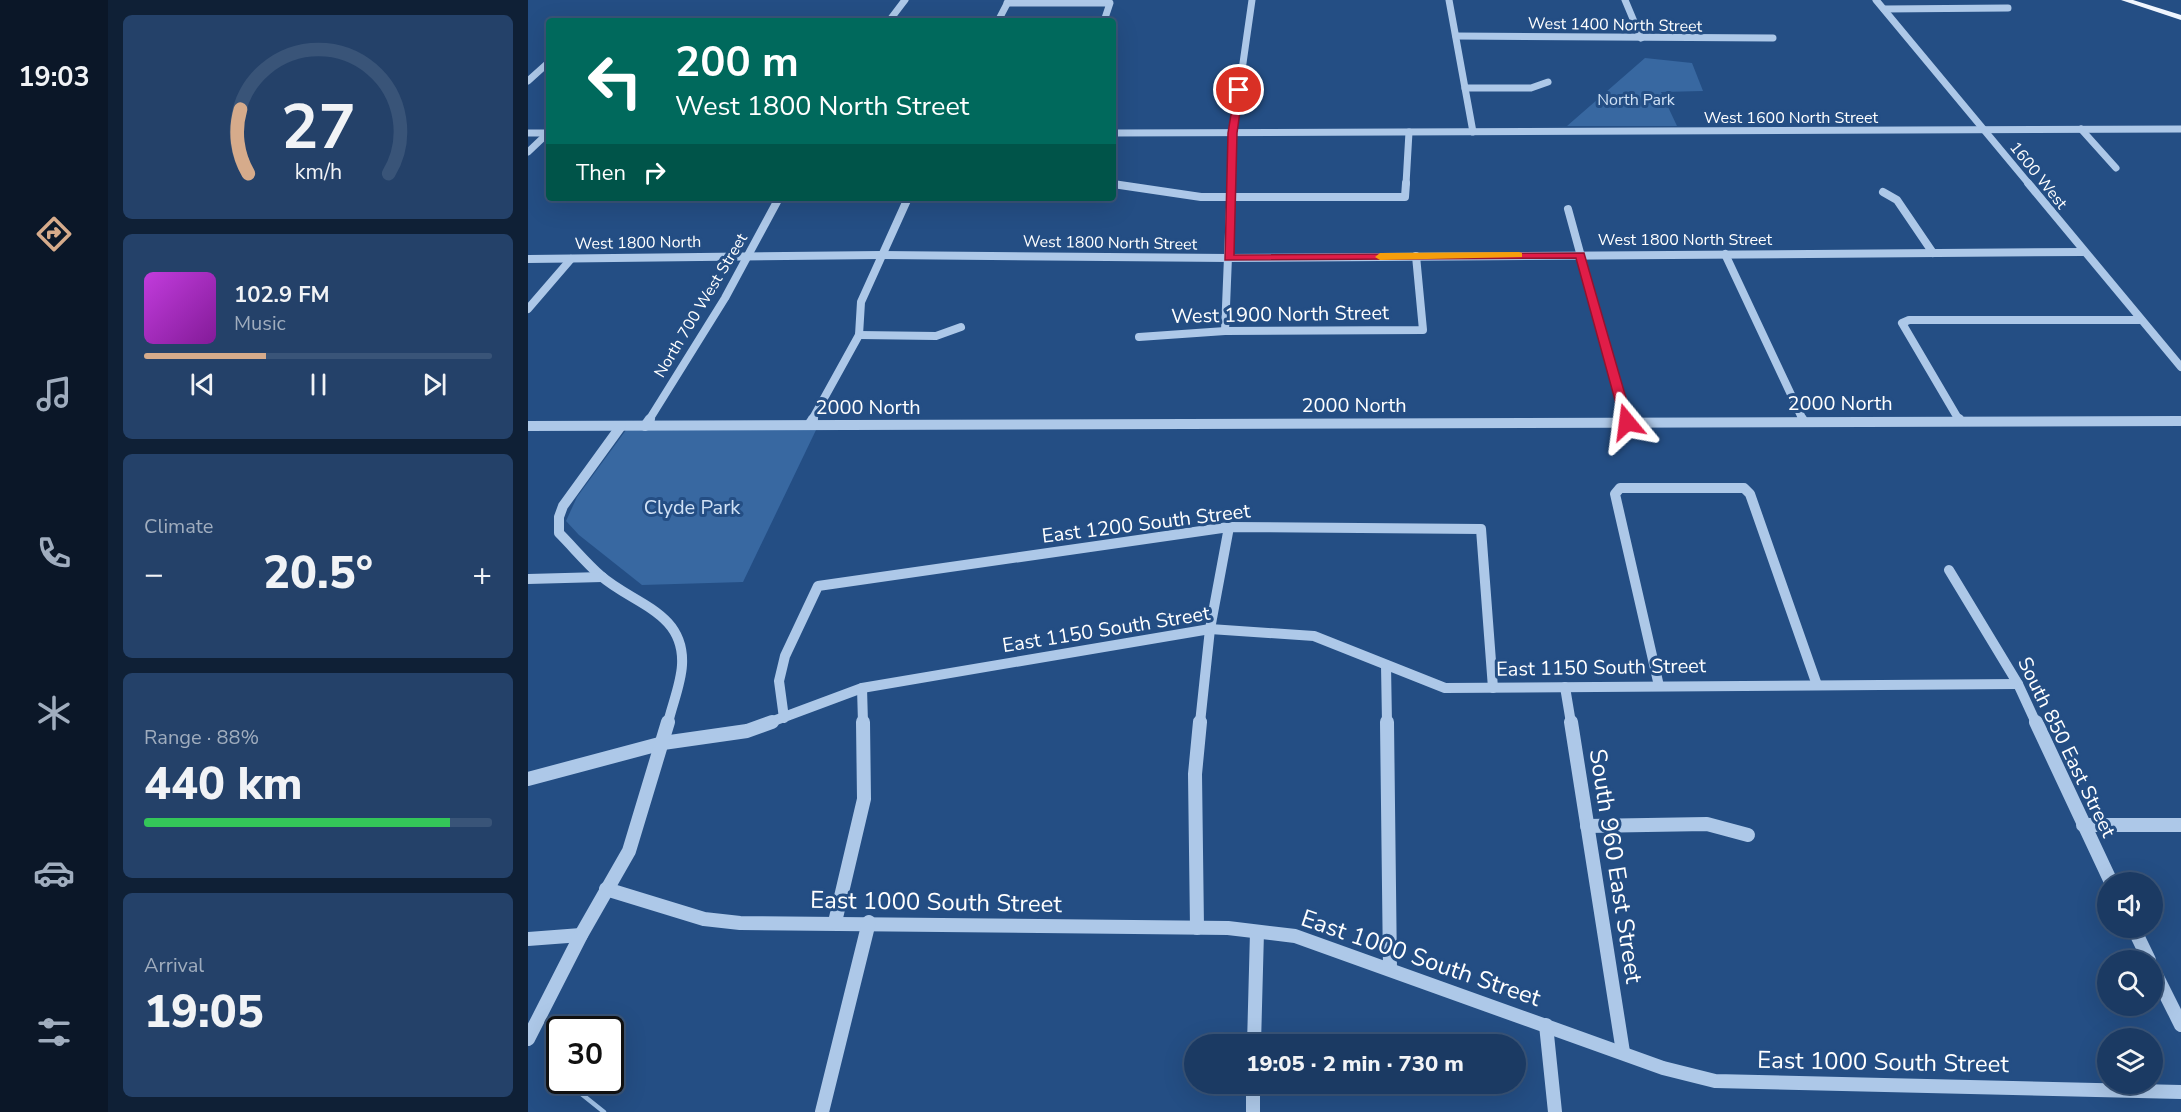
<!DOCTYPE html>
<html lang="en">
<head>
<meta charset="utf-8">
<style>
  :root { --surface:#1b3a63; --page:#244169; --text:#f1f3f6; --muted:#a0adbe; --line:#395478; --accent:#d6ab8b }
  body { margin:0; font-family:"Nunito Sans",sans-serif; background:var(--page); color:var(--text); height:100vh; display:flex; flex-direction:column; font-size:22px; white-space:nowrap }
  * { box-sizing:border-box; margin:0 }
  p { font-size:20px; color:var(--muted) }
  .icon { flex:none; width:33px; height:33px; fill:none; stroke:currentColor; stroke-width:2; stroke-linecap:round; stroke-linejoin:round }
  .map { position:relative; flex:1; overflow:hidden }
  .drawer { display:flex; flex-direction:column; gap:15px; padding:15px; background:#0f2036; width:420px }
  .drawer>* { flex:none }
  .guide { position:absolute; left:18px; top:18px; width:570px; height:183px; border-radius:6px; box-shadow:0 6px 24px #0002,0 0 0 2px var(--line); background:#00695c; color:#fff; overflow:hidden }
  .tools { position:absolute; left:1569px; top:872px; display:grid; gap:12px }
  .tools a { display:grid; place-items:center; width:66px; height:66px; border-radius:50%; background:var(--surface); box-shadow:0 6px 24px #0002,0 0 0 2px var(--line); font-size:30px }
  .speed { position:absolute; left:18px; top:1016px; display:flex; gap:12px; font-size:30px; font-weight:700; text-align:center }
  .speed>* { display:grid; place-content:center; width:78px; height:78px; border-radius:50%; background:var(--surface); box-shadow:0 6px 24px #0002,0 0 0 2px var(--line); line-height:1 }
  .speed .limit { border:3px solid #111; border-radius:9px; background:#fff; color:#111 }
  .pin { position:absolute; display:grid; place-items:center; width:51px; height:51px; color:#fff; margin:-26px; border:3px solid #fff; border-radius:50%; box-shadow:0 2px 6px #0007 }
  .me { position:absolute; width:66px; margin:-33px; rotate:344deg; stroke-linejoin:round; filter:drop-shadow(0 0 4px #0008) }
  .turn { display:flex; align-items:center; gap:21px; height:126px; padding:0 30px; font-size:27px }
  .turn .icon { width:78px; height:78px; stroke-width:2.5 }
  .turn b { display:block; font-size:42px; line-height:51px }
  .then { display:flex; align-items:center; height:57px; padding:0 30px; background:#0003; gap:12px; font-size:22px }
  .big { font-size:45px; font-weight:800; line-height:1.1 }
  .drawer .card { flex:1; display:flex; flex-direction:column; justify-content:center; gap:9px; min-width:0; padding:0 21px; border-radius:9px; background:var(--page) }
  .drawer .dial { align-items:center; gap:0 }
  .dial svg { height:156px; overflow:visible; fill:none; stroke:var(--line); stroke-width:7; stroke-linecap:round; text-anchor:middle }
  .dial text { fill:var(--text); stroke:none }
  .song { display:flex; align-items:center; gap:18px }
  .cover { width:72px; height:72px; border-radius:9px; background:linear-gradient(135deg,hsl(290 70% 55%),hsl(290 70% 35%)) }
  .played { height:6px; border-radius:3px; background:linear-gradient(90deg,var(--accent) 35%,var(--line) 35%) }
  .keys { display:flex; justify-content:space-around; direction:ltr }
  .heat { display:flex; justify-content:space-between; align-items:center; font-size:33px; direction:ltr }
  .charge { height:9px; border-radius:4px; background:linear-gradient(90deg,#34c759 88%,var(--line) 0) }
  .trip { position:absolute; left:656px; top:1034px; width:342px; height:60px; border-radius:30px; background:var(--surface); box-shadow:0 6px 24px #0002,0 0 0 2px var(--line); font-weight:800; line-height:60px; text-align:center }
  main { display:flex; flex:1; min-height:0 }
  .tab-bar { display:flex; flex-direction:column; width:108px; justify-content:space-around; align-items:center; background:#0b1728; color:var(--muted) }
  .tab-bar .icon { width:42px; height:42px }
  .tab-bar .current { color:var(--accent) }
  .tab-bar b { font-size:27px; color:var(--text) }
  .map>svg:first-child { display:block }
</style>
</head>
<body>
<main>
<nav class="tab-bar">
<b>19:03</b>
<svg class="icon current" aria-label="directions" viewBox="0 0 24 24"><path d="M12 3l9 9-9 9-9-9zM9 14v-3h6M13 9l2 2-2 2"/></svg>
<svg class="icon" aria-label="music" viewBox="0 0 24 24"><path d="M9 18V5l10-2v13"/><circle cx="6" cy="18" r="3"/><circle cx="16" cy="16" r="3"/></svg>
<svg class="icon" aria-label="phone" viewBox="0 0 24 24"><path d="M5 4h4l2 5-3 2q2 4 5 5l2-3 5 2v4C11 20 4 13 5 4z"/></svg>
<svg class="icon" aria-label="climate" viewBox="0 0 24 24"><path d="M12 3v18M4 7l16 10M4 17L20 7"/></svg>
<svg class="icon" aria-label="car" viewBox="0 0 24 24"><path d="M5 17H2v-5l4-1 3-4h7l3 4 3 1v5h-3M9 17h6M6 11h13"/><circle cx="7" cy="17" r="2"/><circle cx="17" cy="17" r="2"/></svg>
<svg class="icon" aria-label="filters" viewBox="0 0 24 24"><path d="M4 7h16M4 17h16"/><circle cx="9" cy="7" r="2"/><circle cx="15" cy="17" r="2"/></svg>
</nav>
<section class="drawer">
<div class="card dial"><svg viewBox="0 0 100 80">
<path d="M14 69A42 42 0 1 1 86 69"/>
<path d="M14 69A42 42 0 0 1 10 36" stroke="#d6ab8b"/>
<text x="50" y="56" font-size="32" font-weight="700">27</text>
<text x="50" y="72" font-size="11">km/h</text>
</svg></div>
<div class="card">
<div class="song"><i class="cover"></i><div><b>102.9 FM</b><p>Music</p></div></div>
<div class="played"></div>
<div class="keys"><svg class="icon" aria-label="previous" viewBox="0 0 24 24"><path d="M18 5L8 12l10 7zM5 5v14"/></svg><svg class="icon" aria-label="pause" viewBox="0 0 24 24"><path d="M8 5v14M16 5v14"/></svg><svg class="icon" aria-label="next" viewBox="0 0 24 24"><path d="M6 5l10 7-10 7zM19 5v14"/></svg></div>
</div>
<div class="card"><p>Climate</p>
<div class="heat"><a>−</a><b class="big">20.5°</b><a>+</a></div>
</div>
<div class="card"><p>Range · 88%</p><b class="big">440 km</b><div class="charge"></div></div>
<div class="card"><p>Arrival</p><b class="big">19:05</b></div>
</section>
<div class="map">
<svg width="1653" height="1112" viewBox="0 0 1653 1112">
  <rect width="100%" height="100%" fill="#244e84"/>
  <!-- green -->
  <g fill="#3868a1">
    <polygon points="1117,58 1164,63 1175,91 1133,92 1149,126 1039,126"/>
    <polygon points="98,430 288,430 215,582 114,585 51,535 38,521 49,497"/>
  </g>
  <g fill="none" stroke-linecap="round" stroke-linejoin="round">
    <!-- stream -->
    <g stroke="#a1c3e9" stroke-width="4.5">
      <polyline points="24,1070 32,1076"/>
      <polyline points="36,1080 76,1112"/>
    </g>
    <!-- minor-far3 -->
    <g stroke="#adc8e8" stroke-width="7">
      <polyline points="921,0 945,132"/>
      <polyline points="1097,0 1113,38"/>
      <polyline points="1348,0 1501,184"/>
      <polyline points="479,3 582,3 576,21"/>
      <polyline points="1356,9 1480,8"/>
      <polyline points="361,21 377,0"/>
      <polyline points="470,21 481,0"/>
      <polyline points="928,36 1245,38"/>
      <polyline points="0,81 21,62"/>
      <polyline points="937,88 1003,88 1020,82"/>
      <polyline points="1553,129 1588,168"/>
      <polyline points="0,133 21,133"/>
      <polyline points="585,133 1653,129"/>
      <polyline points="0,152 20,133"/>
      <polyline points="703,184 705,133 724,0"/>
      <polyline points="878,184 881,132"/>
    </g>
    <!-- minor-far2 -->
    <g stroke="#adc8e8" stroke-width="8">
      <polyline points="1500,183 1653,367"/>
      <polyline points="585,184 673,197 877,197 878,183"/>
      <polyline points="1355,192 1369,200 1405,253"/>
      <polyline points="1040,209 1098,420"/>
      <polyline points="1197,254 1275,420"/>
      <polyline points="0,259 353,255 700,258 1555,252"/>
      <polyline points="0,309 43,259"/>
      <polyline points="697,331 703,183"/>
      <polyline points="331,335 408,336 433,327"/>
      <polyline points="611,337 697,331 895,330 888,256"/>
      <polyline points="121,420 197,298 251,198"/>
      <polyline points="284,420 331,335 333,302 380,198"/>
      <polyline points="1431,420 1374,323 1381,320 1613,320"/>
    </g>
    <!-- minor-far1 -->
    <g stroke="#adc8e8" stroke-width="10">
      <polyline points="1098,419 1099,422"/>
      <polyline points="1274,419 1275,421"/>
      <polyline points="1431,419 1432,421"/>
      <polyline points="281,425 285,419"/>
      <polyline points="0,426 1653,421"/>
      <path d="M 93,426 L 35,506 L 31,517 L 31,533 C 45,547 58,563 73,576 C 105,604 157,612 154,665 C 153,684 144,705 140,723"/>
      <polyline points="117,426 122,419"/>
      <polyline points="1421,570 1490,684 1508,723"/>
      <polyline points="0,579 74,577"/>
      <polyline points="858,665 859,723"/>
      <polyline points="1131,686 1087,494 1092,488 1216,488 1222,494 1289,685"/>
      <polyline points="1037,687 1043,723"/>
      <polyline points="334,688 335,723"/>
      <polyline points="256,718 251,681 257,656 290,586 701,527 953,529 965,688"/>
      <polyline points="240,723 334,688 682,629 786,636 917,688 1490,684"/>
      <polyline points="672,723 682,629 701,527"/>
    </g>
    <!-- minor -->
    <g stroke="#adc8e8" stroke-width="14">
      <polyline points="859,722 862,969"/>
      <polyline points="1043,722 1095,1052"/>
      <polyline points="1508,722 1583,882"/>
      <polyline points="0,779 135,743 219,731 244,722"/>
      <polyline points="1555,825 1653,825"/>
      <polyline points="1059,826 1179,824 1220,835"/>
      <polyline points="78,889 176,919 212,923 700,928 767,936 1135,1068 1187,1081 1653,1092"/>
      <polyline points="307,922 336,799 335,722"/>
      <polyline points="1605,927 1621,960"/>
      <polyline points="669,928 667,774 672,722"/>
      <polyline points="0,939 53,935"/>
      <polyline points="1624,967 1653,1025"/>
      <polyline points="1018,1025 1027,1112"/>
      <polyline points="0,1039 53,935 101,851 140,722"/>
      <polyline points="726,1044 729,932"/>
      <polyline points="725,1083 725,1112"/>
      <polyline points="294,1112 341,922"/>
    </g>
    <!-- major -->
    <polygon fill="#eff5fe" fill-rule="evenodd" points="1593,0 1605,0 1653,15 1653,20"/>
  </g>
  <!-- route -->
  <polygon fill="#e11d48" stroke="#92132f" stroke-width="1.5" points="711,87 715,90 709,133 706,255 1056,253 1105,422 1103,425 1093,422 1048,258 697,260 700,133 707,90"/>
  <!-- slow -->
  <polygon fill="#f59e0b" points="991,252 994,253 994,257 852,260 847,257 852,253"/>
  <g text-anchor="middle" stroke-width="6" stroke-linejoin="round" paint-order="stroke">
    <!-- far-street labels -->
    <g font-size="16" fill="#fff" stroke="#244e84">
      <text transform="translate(1087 24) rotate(1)" y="6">West 1400 North Street</text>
      <text x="1263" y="123">West 1600 North Street</text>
      <text transform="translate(1511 175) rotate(51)" y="6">1600 West</text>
      <text x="1157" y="245">West 1800 North Street</text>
      <text transform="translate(110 242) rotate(-1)" y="6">West 1800 North</text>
      <text transform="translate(582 242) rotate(1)" y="6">West 1800 North Street</text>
      <text transform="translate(172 305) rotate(-59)" y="6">North 700 West Street</text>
    </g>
    <!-- far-park labels -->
    <g font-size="16" fill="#d1e2f6" stroke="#244e84">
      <text x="1108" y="105">North Park</text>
    </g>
    <!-- street labels -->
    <g font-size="20" fill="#fff" stroke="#244e84">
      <text transform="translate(752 314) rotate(-1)" y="7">West 1900 North Street</text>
      <text x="1312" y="410">2000 North</text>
      <text x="826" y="412">2000 North</text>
      <text x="340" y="414">2000 North</text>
      <text transform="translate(618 523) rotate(-7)" y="7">East 1200 South Street</text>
      <text transform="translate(578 629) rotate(-9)" y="7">East 1150 South Street</text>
      <text transform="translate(1073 667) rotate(-1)" y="7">East 1150 South Street</text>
      <text transform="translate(1539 747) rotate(64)" y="7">South 850 East Street</text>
    </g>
    <!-- park labels -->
    <g font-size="20" fill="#d1e2f6" stroke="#244e84">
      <text x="164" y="514">Clyde Park</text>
    </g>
    <!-- near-street labels -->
    <g font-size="24" fill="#fff" stroke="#244e84">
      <text transform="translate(1088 866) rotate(81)" y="8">South 960 East Street</text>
      <text transform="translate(408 902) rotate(1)" y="8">East 1000 South Street</text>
      <text transform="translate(893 958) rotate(19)" y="8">East 1000 South Street</text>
      <text transform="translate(1355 1062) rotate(1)" y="8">East 1000 South Street</text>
    </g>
  </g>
</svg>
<div class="tools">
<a><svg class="icon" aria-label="sound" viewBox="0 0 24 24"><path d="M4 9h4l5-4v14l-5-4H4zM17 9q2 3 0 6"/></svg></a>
<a><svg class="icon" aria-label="search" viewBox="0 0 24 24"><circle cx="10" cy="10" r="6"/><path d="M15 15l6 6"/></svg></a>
<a><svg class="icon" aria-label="layers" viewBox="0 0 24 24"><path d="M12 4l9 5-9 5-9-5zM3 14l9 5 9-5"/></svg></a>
</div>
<div class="speed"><div class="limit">30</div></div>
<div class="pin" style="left:711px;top:90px;background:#d93025"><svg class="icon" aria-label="arrive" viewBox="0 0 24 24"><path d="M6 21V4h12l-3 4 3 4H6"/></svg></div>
<svg class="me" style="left:1099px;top:422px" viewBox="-20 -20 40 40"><path d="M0-17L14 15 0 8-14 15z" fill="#e11d48" stroke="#fff" stroke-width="4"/></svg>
<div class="trip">19:05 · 2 min · 730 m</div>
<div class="guide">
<div class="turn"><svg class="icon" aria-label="left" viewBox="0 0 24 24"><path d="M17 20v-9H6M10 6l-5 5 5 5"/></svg><div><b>200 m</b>West 1800 North Street</div></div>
<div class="then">Then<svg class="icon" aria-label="right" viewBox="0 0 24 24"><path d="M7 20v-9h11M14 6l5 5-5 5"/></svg></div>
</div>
</div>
</main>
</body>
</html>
